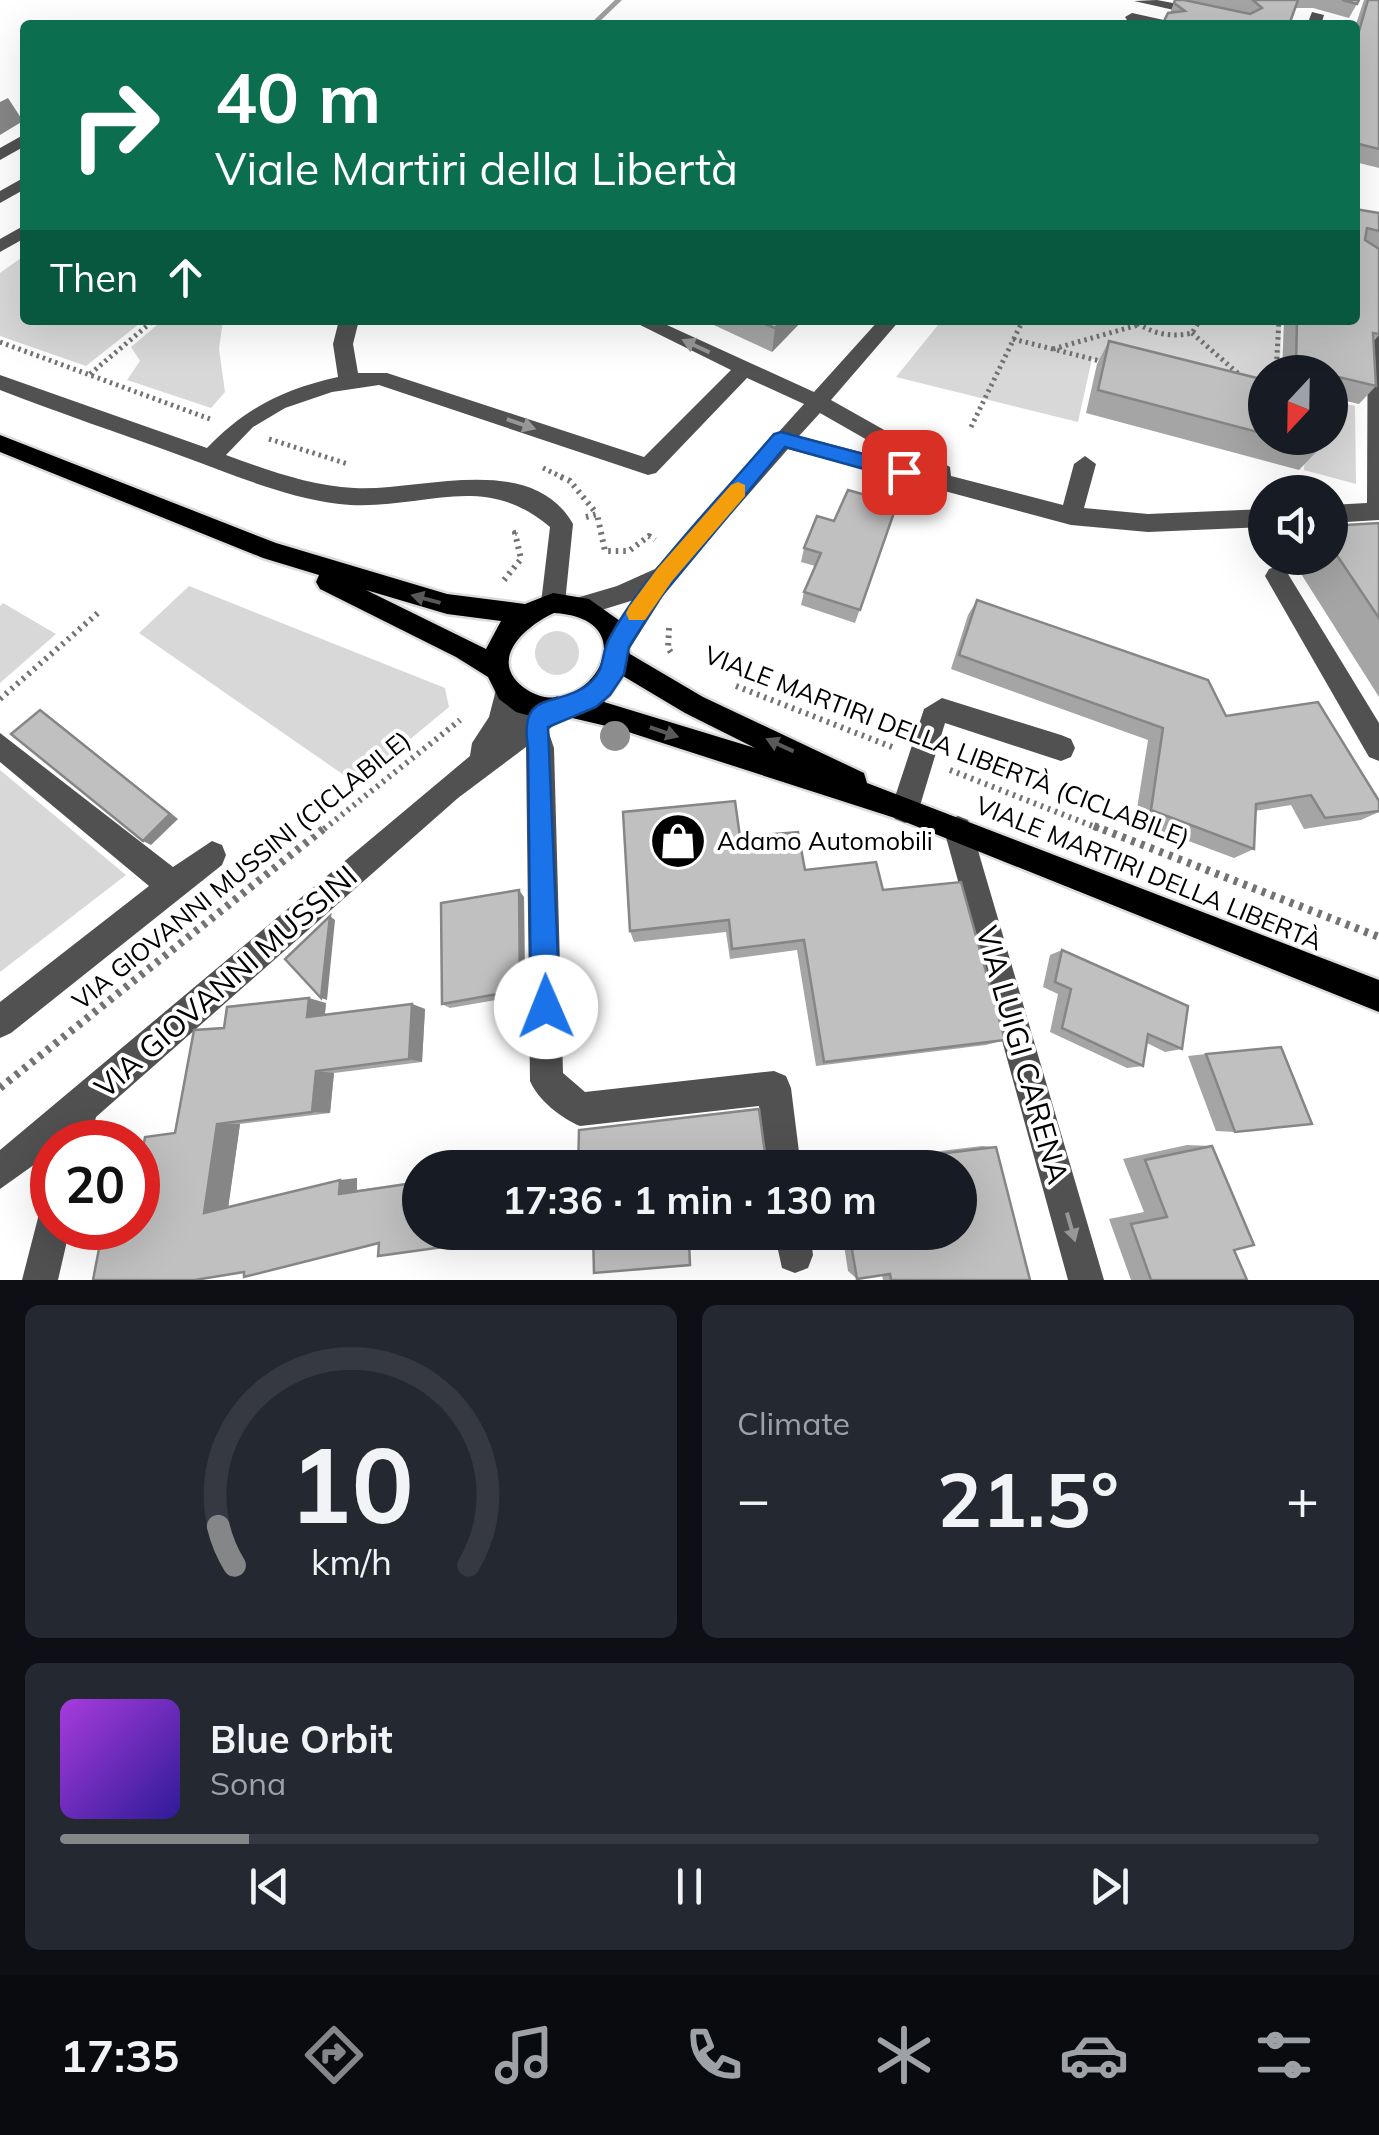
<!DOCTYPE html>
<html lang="en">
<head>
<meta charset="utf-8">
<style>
  :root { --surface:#171b24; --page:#242831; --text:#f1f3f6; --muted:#9ea1a6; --line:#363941; --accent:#858687 }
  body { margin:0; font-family:Mulish,sans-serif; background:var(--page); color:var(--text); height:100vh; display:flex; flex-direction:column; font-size:38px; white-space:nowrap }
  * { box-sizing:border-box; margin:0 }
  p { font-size:32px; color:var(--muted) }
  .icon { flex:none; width:55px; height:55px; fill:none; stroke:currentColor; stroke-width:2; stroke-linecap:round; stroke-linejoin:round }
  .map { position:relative; height:1280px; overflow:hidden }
  .panel { display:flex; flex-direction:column; gap:25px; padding:25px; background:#0d0f14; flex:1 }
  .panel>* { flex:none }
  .guide { position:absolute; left:20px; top:20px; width:1340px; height:305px; border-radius:10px; box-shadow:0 10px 40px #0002; background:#0b6e4f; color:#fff; overflow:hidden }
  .needle { width:65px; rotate:202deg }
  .controls { position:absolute; left:1248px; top:355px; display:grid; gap:20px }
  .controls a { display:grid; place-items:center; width:100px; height:100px; border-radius:50%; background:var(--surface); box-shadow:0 10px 40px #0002; font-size:50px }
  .speed { position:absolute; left:30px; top:1120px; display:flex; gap:20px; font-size:50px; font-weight:700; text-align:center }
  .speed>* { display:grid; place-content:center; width:130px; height:130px; border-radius:50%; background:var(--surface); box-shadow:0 10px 40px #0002; line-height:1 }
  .speed .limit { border:15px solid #d22; background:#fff; color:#111 }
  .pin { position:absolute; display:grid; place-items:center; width:85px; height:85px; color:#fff; margin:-42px; border-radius:20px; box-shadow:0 5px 15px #0006 }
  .me { position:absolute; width:110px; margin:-55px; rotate:359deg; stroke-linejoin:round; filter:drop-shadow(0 0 8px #0008) }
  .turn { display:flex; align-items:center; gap:35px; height:210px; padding:0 30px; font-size:45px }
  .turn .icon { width:130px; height:130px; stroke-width:2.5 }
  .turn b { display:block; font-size:70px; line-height:85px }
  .then { display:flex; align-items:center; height:95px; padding:0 30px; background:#0003; gap:20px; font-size:38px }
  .big { font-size:75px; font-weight:700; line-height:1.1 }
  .panel .card { flex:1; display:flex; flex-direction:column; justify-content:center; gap:15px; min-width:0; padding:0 35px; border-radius:15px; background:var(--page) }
  .panel .dial { align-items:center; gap:0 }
  .dial svg { height:260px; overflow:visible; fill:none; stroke:var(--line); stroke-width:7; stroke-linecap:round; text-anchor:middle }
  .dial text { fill:var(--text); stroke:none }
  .song { display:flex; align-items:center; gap:30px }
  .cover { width:120px; height:120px; border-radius:15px; background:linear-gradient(135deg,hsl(280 70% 55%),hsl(250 70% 35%)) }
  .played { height:10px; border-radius:5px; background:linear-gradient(90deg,var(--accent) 15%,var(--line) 15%) }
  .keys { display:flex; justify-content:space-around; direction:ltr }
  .heat { display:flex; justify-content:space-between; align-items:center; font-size:55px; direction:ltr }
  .panel .tiles { flex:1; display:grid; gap:25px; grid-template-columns:1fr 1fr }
  .card:last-child { grid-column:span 2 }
  .trip { position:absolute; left:402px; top:1150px; width:575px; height:100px; border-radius:50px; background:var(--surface); box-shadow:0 10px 40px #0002; font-weight:700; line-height:100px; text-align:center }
  .menu { display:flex; height:160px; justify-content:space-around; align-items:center; background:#090b0e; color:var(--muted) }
  .menu .icon { width:70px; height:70px }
  .menu .active { color:var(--accent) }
  .menu b { font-size:45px; color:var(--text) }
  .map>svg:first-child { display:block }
</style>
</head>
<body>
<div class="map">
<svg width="1379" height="1280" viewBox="0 0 1379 1280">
  <rect width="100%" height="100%" fill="#fff"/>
  <!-- green -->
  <g fill="#d8d8d8">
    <polygon points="25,255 25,320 144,320 86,366 0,336 0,273"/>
    <polygon points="163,320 223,320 219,349 225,392 211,408 127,380 140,361 131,347"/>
    <polygon points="942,320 1281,320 1280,372 1265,372 1265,405 1092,359 1078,422 896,377"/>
    <polygon points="1330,400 1355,406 1356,484 1304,470 1306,438 1330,438"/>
    <polygon points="189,586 445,688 449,707 361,780 351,780 139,633"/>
    <polygon points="3,603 56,634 0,683 0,606"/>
    <circle cx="557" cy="653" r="22"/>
    <polygon points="0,770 126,875 0,972"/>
  </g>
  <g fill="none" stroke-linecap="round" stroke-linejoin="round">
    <!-- stream -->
    <polygon fill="#9f9f9f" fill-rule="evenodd" points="615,0 622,0 596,25 589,25"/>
    <!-- major casing -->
    <g stroke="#dbdbdb" stroke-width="5">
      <path id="major" d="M 0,435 L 276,543 L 447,594 L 525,604 L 553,593 L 589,599 L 620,621 L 630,654 L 703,697 L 864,773 L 867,783 L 1379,980 L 1379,1012 L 898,819 L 619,729 L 568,717 L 548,721 L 516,712 L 499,699 L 488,677 L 456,657 L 320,589 L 316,582 L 319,575 L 263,558 L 0,452 ZM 366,590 L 447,614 L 501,621 L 486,649 ZM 554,613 C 655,619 581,732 523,687 C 487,659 527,625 554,613 ZM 623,676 L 685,713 L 755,748 L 604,702 Z"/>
    </g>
    <!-- path-far2 -->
    <g stroke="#737373" stroke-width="5" stroke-dasharray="2.5 4" stroke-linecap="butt">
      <path d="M 1132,320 C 1151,333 1169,338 1192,333 L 1200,320"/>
      <polyline points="1192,333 1241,376"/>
      <polyline points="1013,339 1104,362"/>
      <polyline points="0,342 210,419"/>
      <polyline points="1053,349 1138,325"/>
      <polyline points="1276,372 1279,320"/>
      <polyline points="90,374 154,320"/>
      <polyline points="971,427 1023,320"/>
      <polyline points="269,439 348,464"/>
      <polyline points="543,468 566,479"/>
    </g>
    <!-- path-far1 -->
    <g stroke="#737373" stroke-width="6" stroke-dasharray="2.5 5" stroke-linecap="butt">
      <polyline points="561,477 570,481 597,514"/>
      <polyline points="586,517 597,514 605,551 629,551 649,536 655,540"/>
      <polyline points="504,580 521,559 515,533 520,532"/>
      <polyline points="669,628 668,648 672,654"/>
      <polyline points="736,686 892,747"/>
      <polyline points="0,699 99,612"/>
      <polyline points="950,770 1100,829"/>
      <polyline points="324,829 460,720"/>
    </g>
    <!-- path -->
    <g stroke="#737373" stroke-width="8" stroke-dasharray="4 6" stroke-linecap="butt">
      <polyline points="1094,826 1379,937"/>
      <polyline points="0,1088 327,826"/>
    </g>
    <!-- minor -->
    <g fill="#515151" fill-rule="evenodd">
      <polygon points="1157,0 1205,9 1212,13 1205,17 1134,1"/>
      <polygon points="1312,12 1324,15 1321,25 1307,25"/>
      <polygon points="1132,13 1173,22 1175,25 1127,20 1125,17"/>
      <polygon points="25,134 25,146 0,160 0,148"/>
      <polygon points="25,177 25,189 0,203 0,191"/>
      <polygon points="25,225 25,238 0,252 0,239"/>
      <polygon points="1355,249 1379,255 1379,520 1330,523 1330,505 1367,503 1368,265 1355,259"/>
      <path d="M 339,320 L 359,320 L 353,344 L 358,373 L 387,373 L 644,457 L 731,370 L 630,320 L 656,320 L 814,392 L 879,320 L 900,320 L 831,400 L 950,467 L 951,476 L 1063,505 L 1074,464 L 1085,456 L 1096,464 L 1084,508 L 1148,514 L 1265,509 L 1265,527 L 1148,532 L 1071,525 L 788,449 L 672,582 L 627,653 L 618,656 L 609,653 L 605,645 L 634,600 L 582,616 L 573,613 L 570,606 L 573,599 L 617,586 L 655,569 L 804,404 L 747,378 L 656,473 L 648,475 L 379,385 L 332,392 L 285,408 L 253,427 L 226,455 C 267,470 310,486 354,488 C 419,492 531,450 573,524 L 565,603 L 562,610 L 544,610 L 541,603 L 550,527 C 481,468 419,513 339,504 C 284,497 231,474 179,455 C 119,433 59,413 0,390 L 0,375 L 207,448 C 245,408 284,389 338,377 L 333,344 ZM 820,413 L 911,465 L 799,436 Z"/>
      <polygon points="1277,566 1285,569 1379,723 1379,761 1369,757 1269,583 1265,576 1269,569"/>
      <path d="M 507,678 L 516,682 L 520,690 L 518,704 L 529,696 L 541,705 L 557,696 L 566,700 L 570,708 L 566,716 L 548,730 L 554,748 L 563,1073 L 585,1092 L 774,1071 L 786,1076 L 791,1088 L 801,1168 L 767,1168 L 759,1106 L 580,1126 C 561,1118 538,1100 530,1081 L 526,747 L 458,798 L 96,1117 L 90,1142 L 52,1142 L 52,1152 L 0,1189 L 0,1150 L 470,756 L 472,743 L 489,717 L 498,682 Z"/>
      <polygon points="942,698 1061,735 1071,739 1075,748 1071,757 1061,761 945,723 919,809 915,819 905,823 895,819 891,809 924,709"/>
      <polygon points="0,733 173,867 212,841 222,845 226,855 222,865 11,1033 0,1038 0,1002 149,886 0,762"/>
      <polygon points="958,816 968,820 972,830 1104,1280 1068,1280 944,830 948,820"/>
      <polygon points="52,1209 52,1228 70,1228 58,1280 22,1280 39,1214"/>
      <polygon points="774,1232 810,1232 813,1255 808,1268 795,1273 782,1268"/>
    </g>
    <!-- major -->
    <use href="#major" fill="#000" fill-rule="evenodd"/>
  </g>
  <!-- trees -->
  <circle fill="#8d8d8d" cx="615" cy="736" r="15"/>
  <!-- wall -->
  <g fill="#a5a5a5">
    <polygon points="1175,0 1359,0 1349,18 1313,8 1295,8 1289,25 1170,13"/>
    <polygon points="1364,0 1379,0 1379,168 1355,162 1355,27"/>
    <polygon points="1355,209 1379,213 1379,335 1373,342 1376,386 1359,404 1330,397 1330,372 1282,372 1284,320 1355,320"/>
    <polygon points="703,320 803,320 772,352"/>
    <polygon points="1109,341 1265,380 1265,438 1320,438 1320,448 1299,470 1086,413 1097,364"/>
    <polygon points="897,504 855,623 801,605 804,592 815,566 801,562 804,548 834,521"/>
    <polygon points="1379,523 1379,697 1291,558 1330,558 1330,526"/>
    <polygon points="977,600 1226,716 1379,801 1379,812 1361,820 1304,829 1291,805 1255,811 1254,849 1234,858 1135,821 1148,740 951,669 968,615"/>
    <polygon points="740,837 805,870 883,890 1005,1040 986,1045 816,1066 797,950 730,959 726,932 634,942 630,931"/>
    <polygon points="524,897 525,995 450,1008 442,1004"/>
    <polygon points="1062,950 1182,1049 1165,1052 1147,1043 1143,1066 1127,1068 1050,1032 1058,994 1043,987 1050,955"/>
    <polygon points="326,1003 325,1014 412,1004 425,1009 422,1062 334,1073 330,1113 240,1124 228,1207 357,1178 357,1190 420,1182 420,1232 463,1240 451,1246 379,1243 244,1272 138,1228 175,1133"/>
    <polygon points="1206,1054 1235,1132 1216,1131 1188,1056"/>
    <polygon points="1187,1145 1212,1146 1234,1250 1247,1280 1131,1280 1109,1219 1144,1212 1123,1159"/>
    <polygon points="982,1146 996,1147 1030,1280 883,1280 882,1275 857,1279 848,1271 842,1232 960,1232 960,1168 832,1168 831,1164"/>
  </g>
  <!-- shaded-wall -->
  <g fill="#868686">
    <polygon points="8,98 23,121 0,135 0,102"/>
    <polygon points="783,320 803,320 772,352 775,328"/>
    <polygon points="40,710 49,716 178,819 151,845 143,841"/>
    <polygon points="519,890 524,897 525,995 520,990"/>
    <polygon points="330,916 335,920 327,1000 321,998"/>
    <polygon points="309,998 326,1003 324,1022 307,1017"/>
    <polygon points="412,1004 425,1009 422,1062 409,1059"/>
    <polygon points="316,1071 334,1073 330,1113 312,1112"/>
    <polygon points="217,1124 240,1124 228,1209 204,1213"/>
    <polygon points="357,1178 357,1190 339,1194 340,1180"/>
    <polygon points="451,1232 463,1232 463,1240 451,1246"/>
  </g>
  <!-- building -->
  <g fill="#c0c0c0" stroke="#868686" stroke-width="2.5">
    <polygon points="1175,0 1184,0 1250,14 1262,8 1253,0 1298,0 1289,25 1162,25 1168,13 1185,11 1174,3"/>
    <polygon points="1342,0 1359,0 1357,4"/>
    <polygon points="1368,0 1379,0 1379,149 1355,143 1355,45"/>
    <polygon points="1355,209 1379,213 1379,231 1367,228 1365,240 1379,249 1379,334 1373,333 1376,386 1330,375 1330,372 1317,372 1296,368 1297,320 1355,320"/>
    <polygon points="756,320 783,320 775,328"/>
    <polygon points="1109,341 1265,380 1265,434 1098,390"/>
    <polygon points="1278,438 1320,438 1320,448"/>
    <polygon points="848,490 897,504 860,610 804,592 821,553 804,548 817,516 834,521"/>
    <polygon points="1379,523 1379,618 1330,545 1330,526"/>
    <polygon points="977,600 1208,680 1226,716 1318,702 1379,801 1379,811 1325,818 1311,795 1256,804 1254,849 1151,810 1163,728 959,655"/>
    <polygon points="40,710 170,814 143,841 11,734"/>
    <polygon points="735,801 740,837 798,832 805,870 876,862 883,890 961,882 1005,1040 824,1062 804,940 732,949 729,920 630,931 623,812"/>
    <polygon points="519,890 520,990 442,1004 441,903"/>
    <polygon points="330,916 321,998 285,959"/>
    <polygon points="1062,950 1188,1006 1182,1049 1148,1034 1143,1066 1062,1028 1071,989 1055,982"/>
    <polygon points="309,998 307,1017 412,1004 409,1059 316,1071 312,1112 217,1124 204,1213 340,1180 339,1194 420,1182 420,1232 451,1232 451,1246 378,1256 379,1243 244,1277 244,1272 195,1280 93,1280 103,1228 138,1228 138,1176 145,1137 175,1133 194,1030 224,1028 227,1007"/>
    <polygon points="1281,1047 1312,1124 1235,1132 1206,1054"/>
    <polygon points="759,1109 767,1168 578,1168 579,1130"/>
    <polygon points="1212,1146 1254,1245 1234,1250 1247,1280 1151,1280 1131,1224 1167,1217 1145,1160"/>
    <polygon points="996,1147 1030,1280 891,1280 890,1274 857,1279 849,1232 960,1232 960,1168 839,1168 838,1166"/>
    <polygon points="593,1232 750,1232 751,1236 689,1241 690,1265 594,1273"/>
  </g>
  <!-- one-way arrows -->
  <defs><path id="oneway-solid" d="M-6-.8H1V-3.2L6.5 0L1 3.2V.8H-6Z" transform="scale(2.5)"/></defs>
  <g fill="#979797">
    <use href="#oneway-solid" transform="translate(696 346) rotate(-155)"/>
    <use href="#oneway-solid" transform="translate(521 424) rotate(19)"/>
    <use href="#oneway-solid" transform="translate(1071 1227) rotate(74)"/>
  </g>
  <g fill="#595959">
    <use href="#oneway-solid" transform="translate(426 599) rotate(-165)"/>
    <use href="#oneway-solid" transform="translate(664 732) rotate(19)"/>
    <use href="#oneway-solid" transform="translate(780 745) rotate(-155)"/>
  </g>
  <!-- route -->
  <path fill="#1a73e8" stroke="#114b97" stroke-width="2.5" d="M 781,432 L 904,465 L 914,472 L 904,480 L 785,447 L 659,599 L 629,647 L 624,674 L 610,695 L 596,707 L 548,727 L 560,1007 L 556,1017 L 546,1021 L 535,1017 L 531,1007 L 528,748 C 518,685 560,711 592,681 C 605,669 601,654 609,639 C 618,622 631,603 643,587 C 683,534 731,485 774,434 Z"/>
  <!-- slow -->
  <polygon fill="#f59e0b" points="738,482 745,485 745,496 672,581 645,620 629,620 626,613 629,607 657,569 731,485"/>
  <!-- icons -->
  <defs>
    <g id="shop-disc" transform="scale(2.875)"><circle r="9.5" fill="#000" stroke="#fff"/><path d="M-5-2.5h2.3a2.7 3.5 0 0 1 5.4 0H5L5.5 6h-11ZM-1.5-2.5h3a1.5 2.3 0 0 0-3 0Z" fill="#fff"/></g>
  </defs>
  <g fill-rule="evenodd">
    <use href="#shop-disc" x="678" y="841"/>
  </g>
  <g text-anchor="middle" stroke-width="8" stroke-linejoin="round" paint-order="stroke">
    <!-- street labels -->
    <g font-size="25" fill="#000" stroke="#fff">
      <text transform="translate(947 746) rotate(21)" y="9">VIALE MARTIRI DELLA LIBERTÀ (CICLABILE)</text>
      <text transform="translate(241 870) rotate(-39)" y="9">VIA GIOVANNI MUSSINI (CICLABILE)</text>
      <text transform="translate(1149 873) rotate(22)" y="9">VIALE MARTIRI DELLA LIBERTÀ</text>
    </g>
    <!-- poi labels -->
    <g font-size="25" fill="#000" stroke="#fff" text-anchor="start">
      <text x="717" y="850">Adamo Automobili</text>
    </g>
    <!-- near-street labels -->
    <g font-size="30" fill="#000" stroke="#fff">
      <text transform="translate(226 982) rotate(-41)" y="10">VIA GIOVANNI MUSSINI</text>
      <text transform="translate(1022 1055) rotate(74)" y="10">VIA LUIGI CARENA</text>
    </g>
  </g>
</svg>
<div class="controls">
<a><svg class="needle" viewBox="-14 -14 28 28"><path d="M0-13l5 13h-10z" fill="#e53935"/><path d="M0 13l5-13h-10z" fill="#9ea1a6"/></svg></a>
<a><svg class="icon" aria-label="sound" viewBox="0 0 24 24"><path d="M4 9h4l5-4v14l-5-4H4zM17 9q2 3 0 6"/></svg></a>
</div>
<div class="speed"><div class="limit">20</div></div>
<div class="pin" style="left:904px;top:472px;background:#d93025"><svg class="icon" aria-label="arrive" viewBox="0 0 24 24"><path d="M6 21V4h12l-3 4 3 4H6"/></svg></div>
<svg class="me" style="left:546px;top:1007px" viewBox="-20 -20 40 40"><circle r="19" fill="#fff"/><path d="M0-13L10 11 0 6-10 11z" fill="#1a73e8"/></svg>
<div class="trip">17:36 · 1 min · 130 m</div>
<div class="guide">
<div class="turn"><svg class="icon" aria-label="right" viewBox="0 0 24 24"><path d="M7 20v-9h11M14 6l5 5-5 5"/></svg><div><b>40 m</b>Viale Martiri della Libertà</div></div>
<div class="then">Then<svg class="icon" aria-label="ahead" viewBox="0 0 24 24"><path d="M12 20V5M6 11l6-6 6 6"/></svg></div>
</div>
</div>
<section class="panel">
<div class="tiles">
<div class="card dial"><svg viewBox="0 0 100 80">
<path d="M14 69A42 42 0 1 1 86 69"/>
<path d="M14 69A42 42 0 0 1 9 57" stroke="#858687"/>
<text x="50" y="56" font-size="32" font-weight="700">10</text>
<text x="50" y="72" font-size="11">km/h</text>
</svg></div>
<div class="card"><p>Climate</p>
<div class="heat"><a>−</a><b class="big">21.5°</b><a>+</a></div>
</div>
<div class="card">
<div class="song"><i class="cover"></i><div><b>Blue Orbit</b><p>Sona</p></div></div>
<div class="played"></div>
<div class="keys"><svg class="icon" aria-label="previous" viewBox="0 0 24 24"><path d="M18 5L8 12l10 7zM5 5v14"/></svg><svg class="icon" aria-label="pause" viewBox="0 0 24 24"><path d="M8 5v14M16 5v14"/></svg><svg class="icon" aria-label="next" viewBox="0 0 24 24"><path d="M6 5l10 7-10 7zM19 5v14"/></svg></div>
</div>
</div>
</section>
<nav class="menu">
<b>17:35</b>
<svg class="icon active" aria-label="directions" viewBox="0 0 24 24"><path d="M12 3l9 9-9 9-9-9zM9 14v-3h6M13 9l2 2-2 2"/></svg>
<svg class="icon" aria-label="music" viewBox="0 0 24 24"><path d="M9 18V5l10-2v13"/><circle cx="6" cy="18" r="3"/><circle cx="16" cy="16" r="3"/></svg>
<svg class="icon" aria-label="phone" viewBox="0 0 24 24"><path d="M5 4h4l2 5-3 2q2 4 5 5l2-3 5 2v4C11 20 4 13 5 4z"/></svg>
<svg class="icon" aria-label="climate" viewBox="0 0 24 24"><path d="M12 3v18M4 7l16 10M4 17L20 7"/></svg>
<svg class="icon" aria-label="car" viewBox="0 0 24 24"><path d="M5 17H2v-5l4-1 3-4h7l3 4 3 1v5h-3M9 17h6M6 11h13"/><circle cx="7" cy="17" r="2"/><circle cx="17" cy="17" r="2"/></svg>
<svg class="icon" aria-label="filters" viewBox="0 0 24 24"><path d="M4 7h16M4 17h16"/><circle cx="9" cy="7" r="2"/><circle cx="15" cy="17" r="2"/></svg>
</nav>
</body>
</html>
